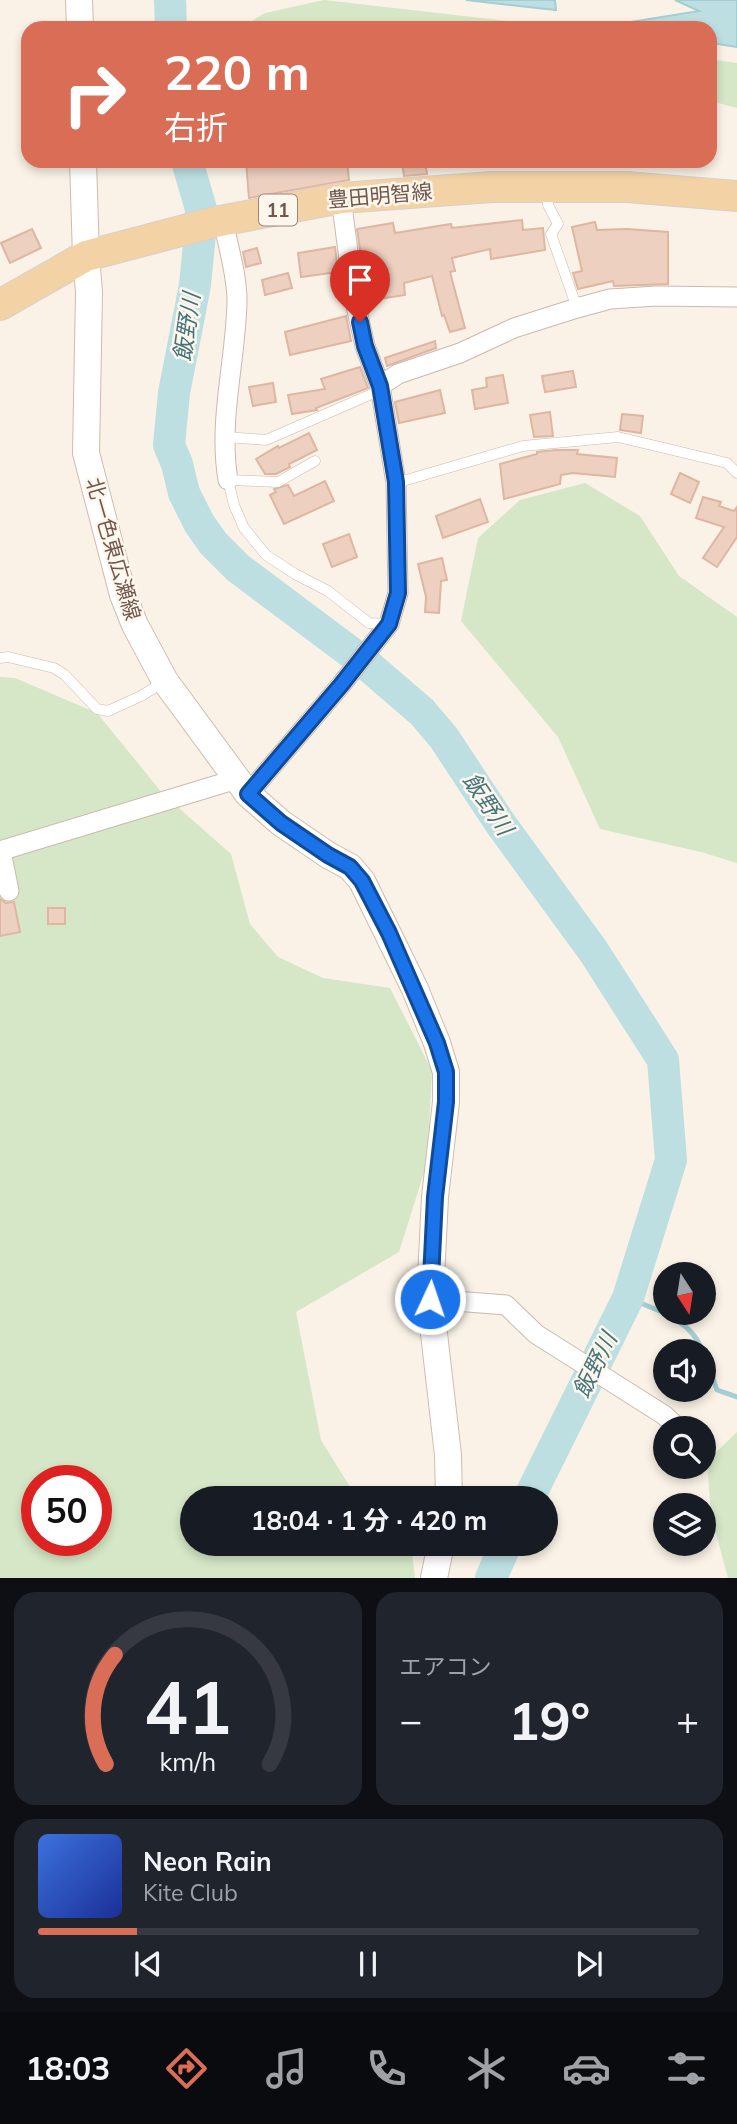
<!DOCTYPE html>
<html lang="ja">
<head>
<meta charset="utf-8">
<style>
  :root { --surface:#171b24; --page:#20242c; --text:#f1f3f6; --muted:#9ea1a6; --line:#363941; --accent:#d96d56 }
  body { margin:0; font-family:Mulish,"Noto Sans JP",sans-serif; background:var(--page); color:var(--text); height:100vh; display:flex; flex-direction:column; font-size:26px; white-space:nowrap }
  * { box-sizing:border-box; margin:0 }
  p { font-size:23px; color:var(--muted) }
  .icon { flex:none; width:38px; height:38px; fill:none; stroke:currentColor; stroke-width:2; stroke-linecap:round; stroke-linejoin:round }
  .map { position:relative; height:1578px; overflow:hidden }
  .side { display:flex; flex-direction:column; gap:14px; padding:14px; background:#0d0f14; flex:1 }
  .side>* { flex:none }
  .hud { position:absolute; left:21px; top:21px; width:696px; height:147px; border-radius:21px; box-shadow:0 4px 10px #0003; background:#d96d56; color:#fff; overflow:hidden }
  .needle { width:46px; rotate:168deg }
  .tools { position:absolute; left:653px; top:1262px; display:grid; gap:14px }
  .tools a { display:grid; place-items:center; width:63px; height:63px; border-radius:50%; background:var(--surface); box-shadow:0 4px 10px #0003; font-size:35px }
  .speed { position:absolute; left:21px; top:1465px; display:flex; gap:14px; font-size:35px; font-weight:700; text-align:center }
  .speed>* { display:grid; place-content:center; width:91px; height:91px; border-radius:50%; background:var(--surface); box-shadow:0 4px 10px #0003; line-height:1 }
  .speed .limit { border:10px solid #d22; background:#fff; color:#111 }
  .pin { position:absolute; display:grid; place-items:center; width:60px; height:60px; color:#fff; margin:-72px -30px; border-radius:50% 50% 50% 0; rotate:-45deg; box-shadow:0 0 7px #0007 }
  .pin .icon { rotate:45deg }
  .me { position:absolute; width:77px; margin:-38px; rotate:3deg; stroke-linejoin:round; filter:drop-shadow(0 0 5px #0008) }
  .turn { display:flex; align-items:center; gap:24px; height:147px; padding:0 28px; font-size:32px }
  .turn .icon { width:91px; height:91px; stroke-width:2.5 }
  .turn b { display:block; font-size:49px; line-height:60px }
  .big { font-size:52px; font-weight:700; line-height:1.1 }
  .side .tile { flex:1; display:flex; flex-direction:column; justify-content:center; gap:10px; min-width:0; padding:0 24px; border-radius:21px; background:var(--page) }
  .side .dial { align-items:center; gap:0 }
  .dial svg { height:182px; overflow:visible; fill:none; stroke:var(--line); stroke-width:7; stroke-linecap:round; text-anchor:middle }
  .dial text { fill:var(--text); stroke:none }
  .song { display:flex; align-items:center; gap:21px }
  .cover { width:84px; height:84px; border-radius:10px; background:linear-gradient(135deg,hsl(220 70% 55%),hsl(230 70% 35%)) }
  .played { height:7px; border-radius:4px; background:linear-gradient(90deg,var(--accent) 15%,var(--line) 15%) }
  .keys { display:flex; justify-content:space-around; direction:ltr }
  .heat { display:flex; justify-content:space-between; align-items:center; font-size:38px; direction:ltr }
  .side .tiles { flex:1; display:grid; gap:14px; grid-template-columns:1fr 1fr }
  .tile:last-child { grid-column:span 2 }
  .trip { position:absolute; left:180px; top:1486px; width:378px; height:70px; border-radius:35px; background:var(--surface); box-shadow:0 4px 10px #0003; font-weight:700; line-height:70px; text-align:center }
  .menu { display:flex; height:112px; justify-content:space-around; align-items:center; background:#090b0e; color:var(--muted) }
  .menu .icon { width:49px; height:49px }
  .menu .selected { color:var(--accent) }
  .menu b { font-size:32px; color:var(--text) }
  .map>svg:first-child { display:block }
</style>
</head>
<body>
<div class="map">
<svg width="737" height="1578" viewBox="0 0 737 1578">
  <rect width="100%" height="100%" fill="#faf2e6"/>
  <!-- green -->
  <g fill="#d5e7c6" fill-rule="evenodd">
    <polygon points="324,0 568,28 240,28 265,13"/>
    <polygon points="710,59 737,63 737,108 711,101"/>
    <polygon points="585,483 640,516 679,576 737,617 737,863 701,852 600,829 558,737 461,621 478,538 520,500"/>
    <path d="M 0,677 L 15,678 L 97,713 L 163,794 L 231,854 L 250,924 L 278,957 L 323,978 L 390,988 L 432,1071 L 427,1163 L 399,1252 L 296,1312 L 321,1440 L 357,1498 L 192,1498 L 192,1544 L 411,1544 L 415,1578 L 0,1578 ZM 37,1480 L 96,1480 L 96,1540 L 37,1540 Z"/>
    <polygon points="737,1432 737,1578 728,1578 711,1515 707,1461"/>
  </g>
  <!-- water -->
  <g fill="#bddfe2" stroke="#a4ced3" stroke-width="2">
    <polygon points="466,0 555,0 556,10"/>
    <polygon points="675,0 737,0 737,47 711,43 710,28 594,28 699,11"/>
  </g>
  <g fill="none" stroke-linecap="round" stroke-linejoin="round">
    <!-- stream -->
    <g stroke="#a4ced3" stroke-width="5">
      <path d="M 628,1298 C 656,1310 692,1319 702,1351"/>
      <polyline points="704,1354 717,1390 737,1397"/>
    </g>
    <!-- river -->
    <g stroke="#bddfe2" stroke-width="32">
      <polyline points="170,0 171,28"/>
      <polyline points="187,161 201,209 200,234 195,285 174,393 169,445 177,464 184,493 199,523 213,543 238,568 365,663 422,712 444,738 500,823 594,952 663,1060 671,1160 628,1298 529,1498"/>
      <polyline points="491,1578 506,1544"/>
    </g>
  </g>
  <!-- building -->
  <g fill="#edd0c0" stroke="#deb6a2" stroke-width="2">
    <polygon points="246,161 347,161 349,180 249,198"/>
    <polygon points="402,161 425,161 427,174 404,176"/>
    <polygon points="522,220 523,230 543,228 545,250 491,259 490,249 452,258 455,271 450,272 465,328 450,332 444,315 442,316 432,276 404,283 405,295 372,300 367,268 363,269 357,229 393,223 395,233 451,224 452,228"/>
    <polygon points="595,222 597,230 627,229 668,232 668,284 614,286 613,281 578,289 573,273 582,271 572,227"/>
    <polygon points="32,229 41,248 10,263 1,243"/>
    <polygon points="335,247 338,272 301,277 298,253"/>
    <polygon points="257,248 261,263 246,267 243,252"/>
    <polygon points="288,273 292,288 265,295 262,280"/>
    <polygon points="346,316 351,341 290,355 285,332"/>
    <polygon points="435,341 436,348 387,366 385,358"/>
    <polygon points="360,367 368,388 316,408 317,410 292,414 288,395 325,389 321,379"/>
    <polygon points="573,371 576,387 545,392 542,376"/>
    <polygon points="503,375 508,403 475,409 472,390 487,387 486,378"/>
    <polygon points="273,383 276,402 253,406 249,387"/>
    <polygon points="440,390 445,413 399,423 395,402"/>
    <polygon points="550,412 553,436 534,437 530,415"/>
    <polygon points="622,414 643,416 641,433 620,430"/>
    <polygon points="309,433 317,450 289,464 290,467 276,474 265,474 256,459 278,446 279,448"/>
    <polygon points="556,450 578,450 577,454 617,458 615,477 573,473 561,475 560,484 504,499 500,464 537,454 537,452"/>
    <polygon points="680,473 699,482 690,503 671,494"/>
    <polygon points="325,481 334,501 284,524 270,495 276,492 274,489 288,485 294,496"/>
    <polygon points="703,497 721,502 719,506 734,511 737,507 737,537 717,567 703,558 724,527 696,518"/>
    <polygon points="480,499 488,522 443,538 436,516"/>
    <polygon points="349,534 357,557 332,567 323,544"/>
    <polygon points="442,558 447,580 441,581 439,613 425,612 426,597 418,564"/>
    <polygon points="0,899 6,903 14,902 20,932 0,936"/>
    <rect x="48" y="908" width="17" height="16"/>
  </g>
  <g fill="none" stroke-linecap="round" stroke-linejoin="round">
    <!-- service casing -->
    <g stroke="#cbb9ae" stroke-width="11">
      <g id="service">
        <polyline points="548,191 548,205 558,224 551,234 577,308"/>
        <polyline points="226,437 266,440 374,393 380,386"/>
        <polyline points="315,461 278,482 228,480 234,505 244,528 266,555 295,574 328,591 369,623 389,624"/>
        <polyline points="396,483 523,446 618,437 727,463 737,473"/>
        <polyline points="0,658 8,657 54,668 65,675 97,709 108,711 141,696 165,681"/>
      </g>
    </g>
    <!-- minor casing -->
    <g stroke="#cbb9ae" stroke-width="21">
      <g id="minor">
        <path d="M 223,220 C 228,247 237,274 237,301 C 236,360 218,420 228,480"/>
        <polyline points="380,386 398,374 460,353 514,328 577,308 610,299 657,296 737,297"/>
        <polyline points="248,794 341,685 389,624 398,593 396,483 380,386 365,346 354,297 341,198"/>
        <polyline points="0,851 237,779"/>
        <polyline points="1,852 9,891"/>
        <polyline points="430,1299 506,1305 536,1334 664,1415 678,1428"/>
      </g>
    </g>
    <!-- secondary casing -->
    <g stroke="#d0bbae" stroke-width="28">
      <g id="secondary">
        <polyline points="79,0 80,28"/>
        <polyline points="83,161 86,256 89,292 86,453 123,595 135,625 165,681 248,794 281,823 328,855 350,867 362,881 415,989 437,1043 446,1072 446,1102 435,1197 430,1299 448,1455 449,1498"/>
        <polyline points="434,1578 441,1544"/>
      </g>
    </g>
    <!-- primary casing -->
    <g stroke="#d7d0cd" stroke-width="32">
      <polyline id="primary" points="0,305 86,256 215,222 341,198 492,187 627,187 737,196"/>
    </g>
    <!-- service -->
    <use href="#service" stroke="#fff" stroke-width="10"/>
    <!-- minor -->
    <use href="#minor" stroke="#fff" stroke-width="19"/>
    <!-- secondary -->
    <use href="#secondary" stroke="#fff" stroke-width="26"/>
    <!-- primary -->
    <use href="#primary" stroke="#f3d2a5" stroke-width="30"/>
  </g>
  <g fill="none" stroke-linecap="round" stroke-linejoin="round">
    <!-- route casing -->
    <g stroke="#114b97" stroke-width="18">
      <polyline id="route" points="360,322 365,346 380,386 396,482 398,593 389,624 341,685 248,794 281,823 328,855 350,867 362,881 389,933 437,1043 446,1072 446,1102 435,1197 430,1299"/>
    </g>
    <!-- route -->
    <use href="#route" stroke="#1a73e8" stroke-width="12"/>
  </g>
  <g text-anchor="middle" stroke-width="5" stroke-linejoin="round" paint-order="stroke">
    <!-- shield labels -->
    <rect fill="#fdf6ec" stroke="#9b877d" stroke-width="2" x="259" y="194.5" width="38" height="31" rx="5"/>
    <g font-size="19" font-weight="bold" fill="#71584d">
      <text x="278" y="217">11</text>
    </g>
    <!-- street labels -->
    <g font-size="21" fill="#71584d" stroke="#fdf6ec">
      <text transform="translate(380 196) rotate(-5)" y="7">豊田明智線</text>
      <text transform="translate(113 549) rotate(74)" y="7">北一色東広瀬線</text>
    </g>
    <!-- water labels -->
    <g font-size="23" font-style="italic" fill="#46767c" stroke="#fdf6ec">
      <text transform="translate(187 327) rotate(-82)" y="8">飯野川</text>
      <text transform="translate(488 804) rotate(56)" y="8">飯野川</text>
      <text transform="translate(595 1365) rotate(-64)" y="8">飯野川</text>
    </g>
  </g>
</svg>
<div class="tools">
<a><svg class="needle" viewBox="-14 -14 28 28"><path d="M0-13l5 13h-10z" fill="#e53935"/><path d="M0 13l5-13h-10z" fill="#9ea1a6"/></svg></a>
<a><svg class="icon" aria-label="sound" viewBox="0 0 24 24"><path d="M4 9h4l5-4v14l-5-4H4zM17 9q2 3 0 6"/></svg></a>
<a><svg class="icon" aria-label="search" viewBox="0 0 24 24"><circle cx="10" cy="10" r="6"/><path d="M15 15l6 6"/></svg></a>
<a><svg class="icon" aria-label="layers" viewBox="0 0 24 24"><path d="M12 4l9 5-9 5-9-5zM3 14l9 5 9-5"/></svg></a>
</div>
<div class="speed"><div class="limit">50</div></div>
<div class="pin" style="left:360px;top:322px;background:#d93025"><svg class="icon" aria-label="arrive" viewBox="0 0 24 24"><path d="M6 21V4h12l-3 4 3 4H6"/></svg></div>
<svg class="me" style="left:430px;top:1299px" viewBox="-20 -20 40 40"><circle r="17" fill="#1a73e8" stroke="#fff" stroke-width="3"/><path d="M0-11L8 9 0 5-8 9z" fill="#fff"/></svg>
<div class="trip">18:04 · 1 分 · 420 m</div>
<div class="hud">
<div class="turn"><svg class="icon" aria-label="right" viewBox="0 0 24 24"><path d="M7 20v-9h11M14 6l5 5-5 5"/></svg><div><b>220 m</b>右折</div></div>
</div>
</div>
<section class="side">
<div class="tiles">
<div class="tile dial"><svg viewBox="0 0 100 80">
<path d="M14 69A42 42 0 1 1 86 69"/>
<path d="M14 69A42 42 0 0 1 18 21" stroke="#d96d56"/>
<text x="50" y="56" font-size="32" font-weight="700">41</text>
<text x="50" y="72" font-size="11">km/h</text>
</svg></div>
<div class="tile"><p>エアコン</p>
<div class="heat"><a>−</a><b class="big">19°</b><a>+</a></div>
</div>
<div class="tile">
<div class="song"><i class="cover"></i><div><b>Neon Rain</b><p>Kite Club</p></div></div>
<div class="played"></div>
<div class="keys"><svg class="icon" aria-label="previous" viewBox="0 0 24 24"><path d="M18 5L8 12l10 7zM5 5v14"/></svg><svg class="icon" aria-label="pause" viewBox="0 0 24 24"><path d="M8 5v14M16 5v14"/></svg><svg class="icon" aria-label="next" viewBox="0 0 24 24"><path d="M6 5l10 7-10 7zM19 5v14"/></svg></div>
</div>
</div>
</section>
<nav class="menu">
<b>18:03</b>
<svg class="icon selected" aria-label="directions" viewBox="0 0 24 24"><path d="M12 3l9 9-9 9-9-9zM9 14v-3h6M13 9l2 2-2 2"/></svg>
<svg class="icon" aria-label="music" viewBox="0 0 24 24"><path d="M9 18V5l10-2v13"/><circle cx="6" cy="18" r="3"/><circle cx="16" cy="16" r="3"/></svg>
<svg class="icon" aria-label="phone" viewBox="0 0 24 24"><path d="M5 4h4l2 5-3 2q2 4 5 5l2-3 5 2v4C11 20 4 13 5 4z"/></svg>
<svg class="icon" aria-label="climate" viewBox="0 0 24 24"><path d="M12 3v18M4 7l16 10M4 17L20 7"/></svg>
<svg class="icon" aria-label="car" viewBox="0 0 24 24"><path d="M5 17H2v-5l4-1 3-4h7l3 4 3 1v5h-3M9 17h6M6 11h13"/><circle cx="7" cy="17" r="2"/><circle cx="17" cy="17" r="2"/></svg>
<svg class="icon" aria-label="filters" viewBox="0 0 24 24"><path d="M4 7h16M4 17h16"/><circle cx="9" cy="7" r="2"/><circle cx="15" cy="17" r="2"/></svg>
</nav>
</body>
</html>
